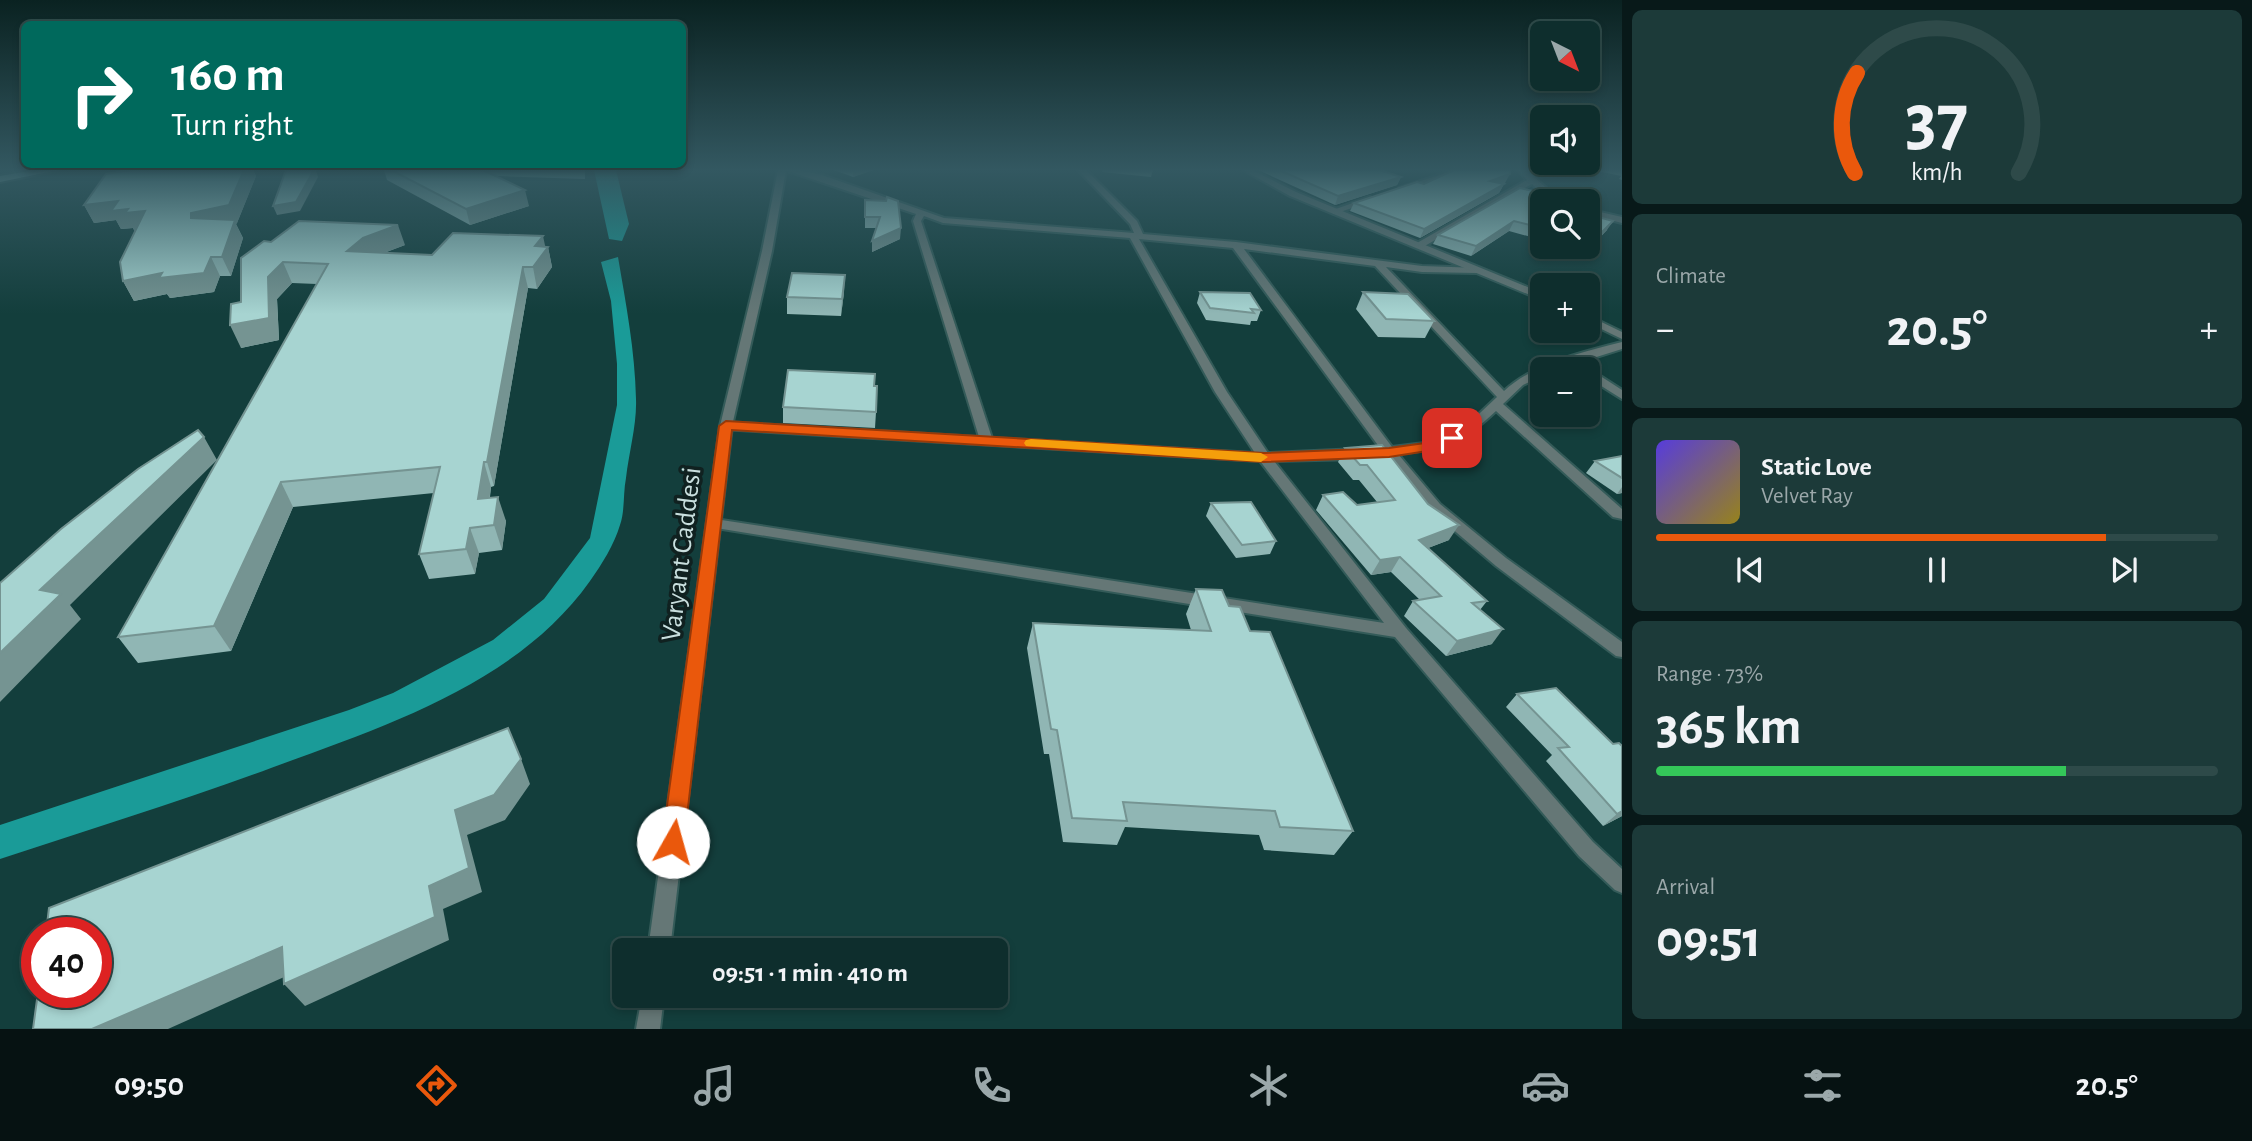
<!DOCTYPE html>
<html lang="en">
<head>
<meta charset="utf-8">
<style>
  :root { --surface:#0e2e2d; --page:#1c3a39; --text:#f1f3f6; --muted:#9ba8aa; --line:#2e4a49; --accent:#ea580c }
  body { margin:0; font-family:"Alegreya Sans",sans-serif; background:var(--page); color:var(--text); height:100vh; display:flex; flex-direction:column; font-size:26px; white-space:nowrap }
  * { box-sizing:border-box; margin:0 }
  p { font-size:23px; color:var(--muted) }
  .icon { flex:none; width:38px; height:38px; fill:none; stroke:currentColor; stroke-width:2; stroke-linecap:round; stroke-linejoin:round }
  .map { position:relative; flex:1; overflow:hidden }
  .side { display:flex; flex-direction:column; gap:10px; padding:10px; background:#081919; width:630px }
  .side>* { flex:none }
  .guide { position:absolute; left:21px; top:21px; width:665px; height:147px; border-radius:10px; box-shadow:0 4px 10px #0003,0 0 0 2px var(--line); background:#00695c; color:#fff; overflow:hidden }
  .needle { width:46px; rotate:138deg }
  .tools { position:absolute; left:1530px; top:21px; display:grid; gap:14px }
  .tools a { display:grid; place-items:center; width:70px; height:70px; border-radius:10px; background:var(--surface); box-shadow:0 4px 10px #0003,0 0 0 2px var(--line); font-size:35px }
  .speed { position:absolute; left:21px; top:917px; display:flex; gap:14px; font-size:35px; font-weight:700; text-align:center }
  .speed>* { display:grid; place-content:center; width:91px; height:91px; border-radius:50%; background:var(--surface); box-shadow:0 4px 10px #0003,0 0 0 2px var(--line); line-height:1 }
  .speed .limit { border:10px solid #d22; background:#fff; color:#111 }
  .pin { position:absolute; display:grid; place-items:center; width:60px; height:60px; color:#fff; margin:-30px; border-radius:14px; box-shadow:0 4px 10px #0006 }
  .me { position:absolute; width:77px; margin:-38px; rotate:7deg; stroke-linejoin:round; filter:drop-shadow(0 0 5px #0008) }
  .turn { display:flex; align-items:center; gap:24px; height:147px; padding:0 35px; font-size:32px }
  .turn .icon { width:91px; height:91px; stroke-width:2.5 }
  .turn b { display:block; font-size:49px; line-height:60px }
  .big { font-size:52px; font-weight:700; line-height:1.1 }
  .side .card { flex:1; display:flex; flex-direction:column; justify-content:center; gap:10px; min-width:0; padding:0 24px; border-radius:10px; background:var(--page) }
  .side .dial { align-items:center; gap:0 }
  .dial svg { height:182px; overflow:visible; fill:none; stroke:var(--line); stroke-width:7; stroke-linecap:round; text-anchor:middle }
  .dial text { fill:var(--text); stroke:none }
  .song { display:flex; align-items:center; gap:21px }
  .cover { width:84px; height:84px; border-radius:10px; background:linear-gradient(135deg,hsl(250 70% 55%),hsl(50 70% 35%)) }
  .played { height:7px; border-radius:4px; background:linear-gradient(90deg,var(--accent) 80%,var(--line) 80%) }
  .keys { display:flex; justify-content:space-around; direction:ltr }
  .heat { display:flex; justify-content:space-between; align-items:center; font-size:38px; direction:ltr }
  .charge { height:10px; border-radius:5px; background:linear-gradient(90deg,#34c759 73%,var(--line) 0) }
  .trip { position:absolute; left:612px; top:938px; width:396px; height:70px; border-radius:10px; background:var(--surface); box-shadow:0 4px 10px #0003,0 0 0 2px var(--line); font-weight:700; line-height:70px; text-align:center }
  .tabs { display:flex; height:112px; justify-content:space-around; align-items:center; background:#061212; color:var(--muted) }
  .tabs .icon { width:49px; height:49px }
  .tabs .current { color:var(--accent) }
  .tabs b { font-size:32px; color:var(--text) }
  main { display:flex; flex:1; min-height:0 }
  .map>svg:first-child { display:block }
</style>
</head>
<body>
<main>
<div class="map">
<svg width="1622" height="1029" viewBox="0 0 1622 1029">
  <rect width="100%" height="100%" fill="#133e3c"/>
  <!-- water -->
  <g fill="#1a9b98">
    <polygon points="594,170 616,170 629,224 622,241 609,239"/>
    <path d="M 618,257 C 626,304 635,351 636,399 C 637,424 629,452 626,478 C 623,493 625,511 620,525 C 614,545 602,564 590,581 C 517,684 385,726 271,768 C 182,801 91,829 0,859 L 0,825 L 349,710 L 393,693 L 493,640 L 544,599 L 590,538 L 617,405 L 617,364 L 611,301 L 601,262 Z"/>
  </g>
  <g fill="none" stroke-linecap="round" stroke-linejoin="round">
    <!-- minor casing -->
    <g stroke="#345b59" stroke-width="4">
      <g id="minor">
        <path d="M 785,170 L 798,170 L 822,175 L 944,218 L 1134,233 L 1130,224 L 1078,170 L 1086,170 L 1137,221 L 1143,234 L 1236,242 L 1422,266 L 1480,268 L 1482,270 L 1477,273 L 1422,272 L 1386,267 L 1504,391 C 1534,363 1583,352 1622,342 L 1622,349 L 1558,369 L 1542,369 L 1542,376 L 1523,385 L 1503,404 L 1622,509 L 1622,519 L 1613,517 L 1496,411 C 1461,444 1445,449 1398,454 L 1440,504 L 1506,558 L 1622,642 L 1622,657 L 1616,656 L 1496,566 L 1430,510 L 1385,456 L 1357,459 L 1274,461 L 1406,628 L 1593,842 L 1622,869 L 1622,893 L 1615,890 L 1579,856 L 1395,637 L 710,527 L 708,524 L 710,521 L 715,519 L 1384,623 L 1260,461 L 722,429 L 720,426 L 726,422 L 979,437 L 913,221 L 916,214 ZM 924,216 L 943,223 L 1130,238 L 1215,392 L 1255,453 L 992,438 L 921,221 ZM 1139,239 L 1233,248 L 1380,448 L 1268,453 L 1227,392 ZM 1244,249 L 1375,266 L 1497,397 L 1465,427 L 1432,442 L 1392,447 Z"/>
        <polygon points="1455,170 1466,170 1406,190 1399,188"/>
        <polygon points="1518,170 1526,170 1561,201 1547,200 1532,184 1423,247 1417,247 1417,243 1527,180"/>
        <polygon points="1370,197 1374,199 1373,201 1334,214 1330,211"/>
        <polygon points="1587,209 1622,217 1622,223 1587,214"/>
        <polygon points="1584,369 1591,370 1622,390 1622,399 1587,377 1587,369"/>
      </g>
    </g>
    <!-- tertiary casing -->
    <g stroke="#345b59" stroke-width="4">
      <g id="tertiary">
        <polygon points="778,170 786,170 772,251 732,426 670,950 648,950 720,426 762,251"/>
        <polygon points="1243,170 1252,170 1296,192 1542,293 1542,300 1290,196"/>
        <polygon points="1587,315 1622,332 1622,339 1587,322"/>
        <polygon points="642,996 664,996 660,1029 636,1029"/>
      </g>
    </g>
    <!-- trunk casing -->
    <g stroke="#345b59" stroke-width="4">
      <polygon id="trunk" points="35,170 58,170 0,182 0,176"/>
    </g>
    <!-- minor -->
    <use href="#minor" fill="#657776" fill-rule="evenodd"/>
    <!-- tertiary -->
    <use href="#tertiary" fill="#657776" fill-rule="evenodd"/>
    <!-- trunk -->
    <use href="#trunk" fill="#9ac2c0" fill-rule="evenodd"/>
  </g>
  <!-- wall -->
  <g fill="#90b6b4">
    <polygon points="130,170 253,170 256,176 237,223 236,224 243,238 231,276 220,276 214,292 170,298 167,294 134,301 123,281 135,232 133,228 121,229 116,220 94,223 84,205"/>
    <polygon points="384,170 585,170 585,179 497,176 529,206 470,225 387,180"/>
    <polygon points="834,170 873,170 853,177"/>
    <polygon points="1102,170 1153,170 1151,177 1102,172"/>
    <polygon points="1258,170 1380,170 1401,177 1397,185 1335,205"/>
    <polygon points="1594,170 1622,170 1622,180 1619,179 1621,176"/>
    <polygon points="1505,183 1502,184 1504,184 1499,193 1420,238 1350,211 1354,203 1424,184"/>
    <polygon points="1546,194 1542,201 1542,240 1509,231 1471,256 1433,244 1438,235"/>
    <polygon points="865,200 900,239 872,252 877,228 865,228"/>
    <polygon points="1587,214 1607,230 1586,252 1568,247 1587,247"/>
    <polygon points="271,242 405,245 384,253 432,255 548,247 552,267 537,289 528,288 494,486 491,487 490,497 506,521 502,550 479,553 475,574 429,579 419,554 434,493 293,507 231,651 138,663 118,637 317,284 292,283 277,299 279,340 241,348 241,302"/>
    <polygon points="844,292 841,316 787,314 787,297"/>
    <polygon points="1200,292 1261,310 1257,321 1251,321 1250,325 1206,320 1197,303"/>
    <polygon points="1363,292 1434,321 1425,338 1378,337 1356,309"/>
    <polygon points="875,386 876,412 875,428 783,423 783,407"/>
    <polygon points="1382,445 1449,540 1428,548 1487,601 1480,610 1492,644 1446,656 1404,616 1413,601 1420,600 1391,572 1371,575 1316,510 1323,495 1357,505 1377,502 1359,480 1353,480 1338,462 1345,448"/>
    <polygon points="1622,456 1622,493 1617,494 1586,473 1595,461"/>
    <polygon points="1211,503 1276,541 1270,554 1236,558 1206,516"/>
    <polygon points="1196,589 1229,606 1250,631 1353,831 1334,855 1264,850 1259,835 1125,827 1117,845 1063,842 1049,754 1044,754 1027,648 1033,623 1191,630 1186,614"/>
    <polygon points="1517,694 1613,744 1622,746 1622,816 1603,826 1546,761 1552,755 1506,707"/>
  </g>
  <!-- shaded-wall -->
  <g fill="#759492">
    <polygon points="244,170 253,170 256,176 237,223 236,224 243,238 231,276 222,257 191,218 191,213"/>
    <polygon points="314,170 316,170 318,177 300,211 277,215 273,206"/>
    <polygon points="853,170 873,170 853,177"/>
    <polygon points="1510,174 1505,183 1485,189 1490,181"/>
    <polygon points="1401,177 1397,185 1335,205 1338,196"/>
    <polygon points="1504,184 1499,193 1420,238 1424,229"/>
    <polygon points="525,190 529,206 470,225 466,209"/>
    <polygon points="118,201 128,209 145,211 135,232 133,228 121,229 116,220 94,223 84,205"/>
    <polygon points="1514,221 1509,231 1471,256 1476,246"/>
    <polygon points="1613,221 1607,230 1586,252 1592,242"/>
    <polygon points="398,225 405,245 370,258 347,251 363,238"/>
    <polygon points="901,228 900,239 872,252 872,241"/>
    <polygon points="543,236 546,250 548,247 552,267 537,289 533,267 535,246"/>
    <polygon points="211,257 220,276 214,292 170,298 167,294 134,301 123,281 162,273"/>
    <polygon points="283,262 292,283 277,299 279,340 241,348 230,325 268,277"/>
    <polygon points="523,267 528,288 494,486 487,462"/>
    <polygon points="845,275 844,292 841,316 842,299"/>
    <polygon points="204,437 217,460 70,605 81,619 0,702 0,653 40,590"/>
    <polygon points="484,462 491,487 486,523 478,499"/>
    <polygon points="281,482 293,507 231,651 214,626"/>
    <polygon points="1622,487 1622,493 1617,494"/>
    <polygon points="498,497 506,521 502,550 494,525"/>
    <polygon points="1459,525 1449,540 1410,555 1419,540"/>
    <polygon points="470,528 479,553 475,574 466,549"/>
    <polygon points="1400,557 1391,572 1371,575 1380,560"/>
    <polygon points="1503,629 1492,644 1446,656 1457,641"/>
    <polygon points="521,759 530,784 505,820 467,835 482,892 443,909 449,940 305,1006 284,984 429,886 455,810"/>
    <polygon points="1622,811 1622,816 1603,826 1617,814"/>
    <polygon points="282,947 302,969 168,1029 92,1029"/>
  </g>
  <!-- building -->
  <g fill="#a7d4d1" stroke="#759492" stroke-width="2">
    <polygon points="130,170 244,170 229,205 191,213 191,218 235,220 222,257 211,257 204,273 159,278 162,273 123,281 120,262 145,211 125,213 128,209 111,211 118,201 84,205 106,174"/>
    <polygon points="286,170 314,170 296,202 273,206"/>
    <polygon points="391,170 483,170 525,190 466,209"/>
    <polygon points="1279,170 1380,170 1401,177 1338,196"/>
    <polygon points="1454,170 1510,170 1510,174 1490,181 1504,184 1424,229 1354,203 1417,182 1424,184"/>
    <polygon points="1520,188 1546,194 1539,201 1542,201 1542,228 1514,221 1476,246 1438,235"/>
    <polygon points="887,197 898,201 901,228 872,241 880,217 865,217 865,200 886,201"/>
    <polygon points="1587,214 1613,221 1592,242 1587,240"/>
    <polygon points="299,221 398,225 363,238 347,251 432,255 453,233 543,236 535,246 548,247 533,267 523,267 487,462 484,462 478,499 498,497 494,525 470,528 466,549 419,554 440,467 281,482 214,626 118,637 328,264 283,262 268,277 269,318 230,325 231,304 241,302 241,258 264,241 271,242"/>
    <polygon points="792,273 845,275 842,299 787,297"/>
    <polygon points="1200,292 1250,293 1261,310 1251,309 1254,313 1210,308"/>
    <polygon points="1363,292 1408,294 1434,321 1386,319"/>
    <polygon points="788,370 875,374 874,386 877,386 876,412 783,407"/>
    <polygon points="198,430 204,437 40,590 61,594 0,653 0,583 61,529 138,469"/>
    <polygon points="1382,445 1428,504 1459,525 1419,540 1487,601 1472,603 1503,629 1457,641 1413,601 1441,596 1400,557 1380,560 1323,495 1343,492 1357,505 1395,500 1367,465 1360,465 1345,448"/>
    <polygon points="1622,456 1622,478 1595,461"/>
    <polygon points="1251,502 1276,541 1242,545 1211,503"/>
    <polygon points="1196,589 1222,590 1229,606 1240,607 1250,631 1270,632 1353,831 1280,827 1275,811 1123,802 1127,821 1072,818 1057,730 1051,729 1033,623 1211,631"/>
    <polygon points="1556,688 1613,744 1619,743 1622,746 1622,811 1617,814 1558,748 1569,747 1517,694"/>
    <polygon points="508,728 521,759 494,795 455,810 469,868 429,886 435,917 284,984 282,947 92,1029 33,1029 38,992 96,992 96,933 46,933 49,908"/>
  </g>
  <!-- sky -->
  <linearGradient id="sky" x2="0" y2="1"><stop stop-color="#0a2221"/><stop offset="0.54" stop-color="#335861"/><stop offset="1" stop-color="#335861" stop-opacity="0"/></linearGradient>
  <rect width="1622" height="314" fill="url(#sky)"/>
  <!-- route -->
  <polygon fill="#ea580c" stroke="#983908" stroke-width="2" points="726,421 1264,453 1389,448 1432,442 1452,433 1459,438 1440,449 1389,457 1264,462 732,430 684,842 681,850 673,853 665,850 662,842 719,426"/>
  <!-- slow -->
  <polygon fill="#f59e0b" points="1031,439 1261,453 1268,457 1261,462 1026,446 1024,443 1026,440"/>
  <g text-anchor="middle" stroke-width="7" stroke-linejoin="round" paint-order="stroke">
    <!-- street labels -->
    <g font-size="28" fill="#c9dfde" stroke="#102120">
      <text transform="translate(680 554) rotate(-83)" y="10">Varyant Caddesi</text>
    </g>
  </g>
</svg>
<div class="tools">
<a><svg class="needle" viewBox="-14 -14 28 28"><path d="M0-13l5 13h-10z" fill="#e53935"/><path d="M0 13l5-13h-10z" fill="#9ba8aa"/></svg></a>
<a><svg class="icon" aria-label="sound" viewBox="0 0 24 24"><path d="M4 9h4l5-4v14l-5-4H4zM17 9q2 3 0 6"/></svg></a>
<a><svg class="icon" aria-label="search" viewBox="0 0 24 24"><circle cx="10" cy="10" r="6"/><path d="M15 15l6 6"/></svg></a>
<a>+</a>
<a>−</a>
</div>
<div class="speed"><div class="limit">40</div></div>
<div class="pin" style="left:1452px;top:438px;background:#d93025"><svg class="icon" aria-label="arrive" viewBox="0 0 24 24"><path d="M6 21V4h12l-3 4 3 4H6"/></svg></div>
<svg class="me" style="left:673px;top:842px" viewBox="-20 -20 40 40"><circle r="19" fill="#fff"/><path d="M0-13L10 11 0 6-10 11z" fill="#ea580c"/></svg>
<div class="trip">09:51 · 1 min · 410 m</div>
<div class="guide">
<div class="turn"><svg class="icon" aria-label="right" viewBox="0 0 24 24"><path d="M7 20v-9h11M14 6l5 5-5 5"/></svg><div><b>160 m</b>Turn right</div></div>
</div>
</div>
<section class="side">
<div class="card dial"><svg viewBox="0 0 100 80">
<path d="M14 69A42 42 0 1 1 86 69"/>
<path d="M14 69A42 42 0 0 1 15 25" stroke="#ea580c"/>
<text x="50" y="56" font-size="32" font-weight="700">37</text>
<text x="50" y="72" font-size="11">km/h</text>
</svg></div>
<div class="card"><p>Climate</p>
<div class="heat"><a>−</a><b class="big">20.5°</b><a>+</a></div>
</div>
<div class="card">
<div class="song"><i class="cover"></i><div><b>Static Love</b><p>Velvet Ray</p></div></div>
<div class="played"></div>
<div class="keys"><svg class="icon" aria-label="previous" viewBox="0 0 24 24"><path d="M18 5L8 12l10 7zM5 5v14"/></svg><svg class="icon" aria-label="pause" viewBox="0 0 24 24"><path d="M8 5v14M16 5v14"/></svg><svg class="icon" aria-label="next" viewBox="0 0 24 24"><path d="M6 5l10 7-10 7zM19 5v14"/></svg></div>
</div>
<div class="card"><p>Range · 73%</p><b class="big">365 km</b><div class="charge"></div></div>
<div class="card"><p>Arrival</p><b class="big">09:51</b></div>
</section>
</main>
<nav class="tabs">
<b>09:50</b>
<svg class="icon current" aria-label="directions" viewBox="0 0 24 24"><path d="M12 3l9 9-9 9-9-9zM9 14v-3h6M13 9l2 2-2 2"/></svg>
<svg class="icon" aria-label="music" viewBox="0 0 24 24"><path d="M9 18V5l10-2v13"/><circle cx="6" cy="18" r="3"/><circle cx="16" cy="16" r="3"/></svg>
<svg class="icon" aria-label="phone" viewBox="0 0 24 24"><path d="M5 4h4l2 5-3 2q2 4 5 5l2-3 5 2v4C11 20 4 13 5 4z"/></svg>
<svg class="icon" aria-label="climate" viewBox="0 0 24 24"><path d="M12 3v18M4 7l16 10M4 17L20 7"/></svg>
<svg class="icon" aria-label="car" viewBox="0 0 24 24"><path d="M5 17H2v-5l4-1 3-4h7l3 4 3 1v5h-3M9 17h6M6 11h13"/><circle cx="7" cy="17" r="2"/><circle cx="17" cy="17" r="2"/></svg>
<svg class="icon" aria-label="filters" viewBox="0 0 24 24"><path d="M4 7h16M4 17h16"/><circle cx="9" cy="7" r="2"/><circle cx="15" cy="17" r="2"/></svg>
<b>20.5°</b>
</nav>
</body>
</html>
